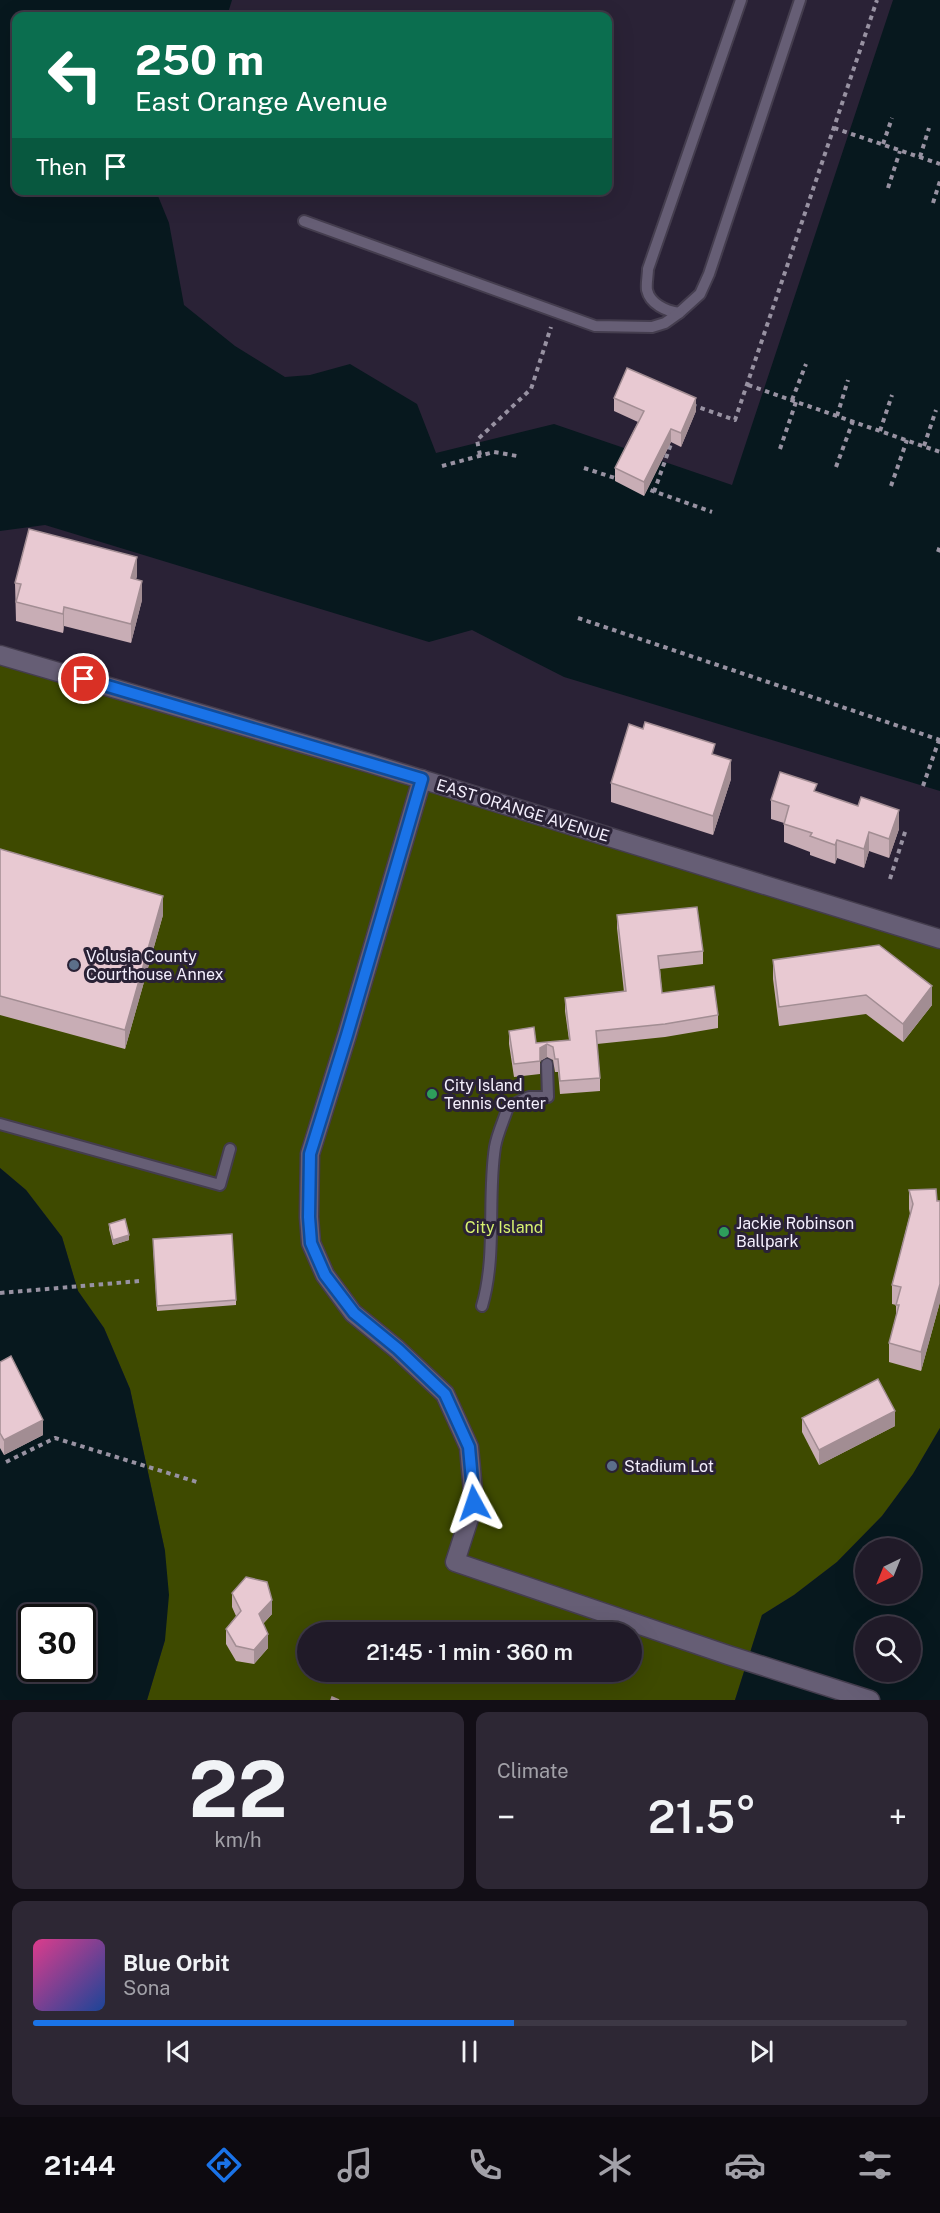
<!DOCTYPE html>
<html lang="en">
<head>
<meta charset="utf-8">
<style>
  :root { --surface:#201a28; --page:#2d2734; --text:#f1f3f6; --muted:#a2a1a8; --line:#3d3845; --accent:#1a73e8 }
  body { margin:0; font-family:"Public Sans",sans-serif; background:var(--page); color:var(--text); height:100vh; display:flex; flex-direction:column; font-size:22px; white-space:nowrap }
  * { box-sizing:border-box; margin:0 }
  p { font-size:20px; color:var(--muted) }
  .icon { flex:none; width:33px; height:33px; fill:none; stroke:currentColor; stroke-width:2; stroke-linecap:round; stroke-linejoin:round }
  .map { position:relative; height:1700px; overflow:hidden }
  .panel { display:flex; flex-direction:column; gap:12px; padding:12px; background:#120e16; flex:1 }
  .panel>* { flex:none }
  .top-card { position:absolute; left:12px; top:12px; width:600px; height:183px; border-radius:12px; box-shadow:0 6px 24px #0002,0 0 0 2px var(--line); background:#0b6e4f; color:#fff; overflow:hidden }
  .needle { width:39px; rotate:223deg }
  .tools { position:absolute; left:855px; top:1538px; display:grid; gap:12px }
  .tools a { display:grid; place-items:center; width:66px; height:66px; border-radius:50%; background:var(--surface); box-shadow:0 6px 24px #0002,0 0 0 2px var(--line); font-size:30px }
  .speed { position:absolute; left:18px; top:1604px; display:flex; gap:12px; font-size:30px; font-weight:700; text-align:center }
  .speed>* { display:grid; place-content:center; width:78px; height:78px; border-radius:50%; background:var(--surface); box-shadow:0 6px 24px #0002,0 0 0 2px var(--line); line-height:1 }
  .speed .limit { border:3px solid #111; border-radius:9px; background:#fff; color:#111 }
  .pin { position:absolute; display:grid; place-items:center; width:51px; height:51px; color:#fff; margin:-26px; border:3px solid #fff; border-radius:50%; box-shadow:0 2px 6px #0007 }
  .me { position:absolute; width:66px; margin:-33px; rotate:355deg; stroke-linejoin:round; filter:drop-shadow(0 0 4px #0008) }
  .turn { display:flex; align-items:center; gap:21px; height:126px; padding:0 24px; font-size:27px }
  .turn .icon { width:78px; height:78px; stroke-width:2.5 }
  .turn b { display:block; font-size:42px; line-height:51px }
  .then { display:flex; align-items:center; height:57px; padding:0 24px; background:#0003; gap:12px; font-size:22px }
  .big { font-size:45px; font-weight:600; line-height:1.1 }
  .panel .widget { flex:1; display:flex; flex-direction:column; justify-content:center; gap:9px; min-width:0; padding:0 21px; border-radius:12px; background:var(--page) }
  .panel .dial { align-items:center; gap:0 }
  .dial b { font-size:78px; line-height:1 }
  .song { display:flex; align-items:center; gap:18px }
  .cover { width:72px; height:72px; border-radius:9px; background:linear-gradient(135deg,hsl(330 70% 55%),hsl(220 70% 35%)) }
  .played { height:6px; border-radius:3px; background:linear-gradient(90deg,var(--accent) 55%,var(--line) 55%) }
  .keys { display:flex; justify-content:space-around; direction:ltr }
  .heat { display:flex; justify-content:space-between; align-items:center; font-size:33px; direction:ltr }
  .panel .tiles { flex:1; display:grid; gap:12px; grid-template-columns:1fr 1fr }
  .widget:last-child { grid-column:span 2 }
  .trip { position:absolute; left:297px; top:1622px; width:345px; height:60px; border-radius:30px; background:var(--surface); box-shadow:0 6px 24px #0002,0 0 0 2px var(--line); font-weight:600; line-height:60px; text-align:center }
  .menu { display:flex; height:96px; justify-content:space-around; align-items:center; background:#0d0a10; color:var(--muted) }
  .menu .icon { width:42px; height:42px }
  .menu .on { color:var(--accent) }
  .menu b { font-size:27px; color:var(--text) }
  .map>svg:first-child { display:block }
</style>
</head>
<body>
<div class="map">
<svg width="940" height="1700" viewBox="0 0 940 1700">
  <rect width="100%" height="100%" fill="#2a2236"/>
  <!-- green -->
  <path fill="#3e4a00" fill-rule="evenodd" d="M 0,661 L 940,939 L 940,1428 L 913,1474 L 882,1516 L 837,1562 L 794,1595 L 762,1615 L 735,1700 L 147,1700 L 165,1640 L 165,1551 L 130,1389 L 104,1328 L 78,1291 L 62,1237 L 26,1190 L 0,1168 ZM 308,1632 L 632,1632 L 632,1671 L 308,1671 Z"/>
  <!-- water -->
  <g fill="#07181e" fill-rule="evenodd">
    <polygon points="0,0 232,0 227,16 16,16 16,190 156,191 169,223 184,305 235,346 285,377 310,375 350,364 417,404 436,453 554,424 732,485 893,0 940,0 940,791 564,677 472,630 429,642 45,525 0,531"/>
    <path d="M 0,1168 L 26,1190 L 62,1237 L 78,1291 L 104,1328 L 130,1389 L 165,1551 L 169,1595 L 165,1640 L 147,1700 L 0,1700 ZM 32,1617 L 82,1617 L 82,1668 L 32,1668 Z"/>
    <path d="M 940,1428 L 940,1700 L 735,1700 L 762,1615 L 794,1595 L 837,1562 L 882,1516 L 913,1474 ZM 866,1548 L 910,1548 L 910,1593 L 866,1593 ZM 866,1626 L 910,1626 L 910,1671 L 866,1671 Z"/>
  </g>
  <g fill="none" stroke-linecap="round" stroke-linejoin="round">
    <!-- service casing -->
    <g stroke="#443d4e" stroke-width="14">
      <g id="service">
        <path d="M 741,0 L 648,269 C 648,275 646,284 647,290 C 650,304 666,311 679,313 L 700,294 L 709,274 L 800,0"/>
        <polyline points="304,221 595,326 652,327 665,323 679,313"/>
        <polyline points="0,1124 220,1185 230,1149"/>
        <path d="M 482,1306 C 497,1255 487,1199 495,1147 C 497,1134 504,1120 508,1107 L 529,1097 L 548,1097 L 547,1064"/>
      </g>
    </g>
    <!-- minor casing -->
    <g stroke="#443d4e" stroke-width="21">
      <polyline id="minor" points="422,779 347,1035 310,1154 309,1217 311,1243 325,1275 353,1313 397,1349 445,1394 469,1447 474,1503 455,1562 728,1655 870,1700"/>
    </g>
    <!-- tertiary casing -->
    <g stroke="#443d4e" stroke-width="21">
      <polyline id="tertiary" points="0,655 369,763 940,939"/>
    </g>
    <!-- path -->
    <g stroke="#9892a2" stroke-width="4" stroke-dasharray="4.5 4.5" stroke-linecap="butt">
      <polyline points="834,128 940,164"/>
      <polyline points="883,144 892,118"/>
      <polyline points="920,157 929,128"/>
      <polyline points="888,188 900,151"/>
      <polyline points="933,203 940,181"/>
      <polyline points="748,385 940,452"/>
      <polyline points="792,400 806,364"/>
      <polyline points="692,405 735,420 877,0"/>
      <polyline points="837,416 848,380"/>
      <polyline points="880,431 892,395"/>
      <polyline points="924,446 936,410"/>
      <polyline points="780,449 796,402"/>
      <polyline points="480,455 477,440 531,389 551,327"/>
      <polyline points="442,466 494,452 517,456"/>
      <polyline points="836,467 853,421"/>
      <polyline points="584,468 618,479"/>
      <polyline points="891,486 907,440"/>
      <polyline points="642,487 712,512"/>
      <polyline points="654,492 672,441"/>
      <polyline points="938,552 940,546"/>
      <polyline points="578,618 940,740"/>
      <polyline points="923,786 939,740"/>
      <polyline points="890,879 906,829"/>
      <polyline points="0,1293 140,1281"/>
      <polyline points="6,1462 55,1438 197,1482"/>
    </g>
    <!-- service -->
    <use href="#service" stroke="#665e75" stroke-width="10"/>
    <!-- minor -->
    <use href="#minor" stroke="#665e75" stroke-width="18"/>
    <!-- tertiary -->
    <use href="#tertiary" stroke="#665e75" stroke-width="18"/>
  </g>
  <!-- wall -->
  <g fill="#c8adb5">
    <polygon points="614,398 696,411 681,447 671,442 644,496 615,481 615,468 638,422 614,411"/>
    <polygon points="137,576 136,579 142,600 131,643 64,626 63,633 16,621 15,583"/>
    <polygon points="715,755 731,779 713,835 611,802 611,783"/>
    <polygon points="817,792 899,829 889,858 869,851 864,868 837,858 835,864 810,855 810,852 784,842 784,823 771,819 771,800"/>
    <polygon points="0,849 163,915 125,1049 0,1015"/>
    <polygon points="617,915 703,951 703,964 660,969 662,993 718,1015 718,1028 665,1037 597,1044 600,1078 600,1091 560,1094 558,1072 555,1072 553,1060 547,1057 540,1061 540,1074 514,1077 509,1044 509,1031 536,1043 569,1040 565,1011 565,998 624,992 617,928"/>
    <polygon points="773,960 932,1005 903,1042 866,1014 779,1026 773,979"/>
    <polygon points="909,1190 940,1201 940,1302 921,1371 889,1362 889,1343 896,1316 896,1305 892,1304 892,1285 910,1214 909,1209"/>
    <polygon points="109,1224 129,1240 113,1245 109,1229"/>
    <polygon points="153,1244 236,1300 236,1305 157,1311"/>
    <polygon points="0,1362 43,1435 4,1455 0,1448"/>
    <polygon points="802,1418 895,1426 819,1465 802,1432"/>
    <polygon points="232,1593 272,1614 263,1624 268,1648 254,1664 236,1661 226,1644 226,1629 236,1616 232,1607"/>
  </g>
  <!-- shaded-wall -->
  <g fill="#a28d93">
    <polygon points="696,398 696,411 681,447 681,433"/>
    <polygon points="671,429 671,442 644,496 644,482"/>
    <polygon points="137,557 137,576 131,597 131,578"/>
    <polygon points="142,581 142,600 131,643 131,624"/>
    <polygon points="64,607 64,626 63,633 63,614"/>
    <polygon points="731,760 731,779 713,835 713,816"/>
    <polygon points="899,810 899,829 889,858 889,839"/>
    <polygon points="869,832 869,851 864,868 864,849"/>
    <polygon points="837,840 837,858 835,864 835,845"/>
    <polygon points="163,896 163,915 125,1049 125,1030"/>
    <polygon points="932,986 932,1005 903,1042 903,1024"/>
    <polygon points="547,1044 547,1057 540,1061 540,1074 540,1048"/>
    <polygon points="129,1235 129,1240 113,1245 113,1240"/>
    <polygon points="940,1284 940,1302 921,1371 921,1352"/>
    <polygon points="895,1411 895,1426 819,1465 819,1450"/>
    <polygon points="43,1420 43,1435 4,1455 4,1440"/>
    <polygon points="272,1600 272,1614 259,1628 259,1614"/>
    <polygon points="268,1634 268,1648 254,1664 254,1650"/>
  </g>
  <!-- building -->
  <g fill="#e8c9d2" stroke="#a28d93" stroke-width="1.5">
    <polygon points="627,368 696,398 681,433 671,429 644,482 615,468 644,411 614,398"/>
    <polygon points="29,529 137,557 131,578 142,581 131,624 64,607 63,614 16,602 21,584 15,583"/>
    <polygon points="645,722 715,744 712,754 731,760 713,816 611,783 629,724 643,729"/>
    <polygon points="780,772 817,784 814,791 858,806 861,797 899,810 889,839 869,832 864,849 837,840 835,845 810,836 812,833 784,824 789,806 771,800"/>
    <polygon points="0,849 163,896 125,1030 0,996"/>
    <polygon points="697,907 703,951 658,956 662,993 714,986 718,1015 665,1024 596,1031 600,1078 560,1081 558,1059 555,1059 553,1047 547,1044 540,1048 540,1061 514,1064 509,1031 534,1027 536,1043 570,1040 565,998 626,991 617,915"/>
    <polygon points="879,945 932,986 903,1024 866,995 779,1007 773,960"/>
    <polygon points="936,1189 937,1201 940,1201 940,1284 921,1352 889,1343 899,1305 896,1305 901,1287 892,1285 913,1204 909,1190"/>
    <polygon points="125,1219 129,1235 113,1240 109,1224"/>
    <polygon points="232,1234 236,1300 157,1306 153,1239"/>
    <polygon points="11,1356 43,1420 4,1440 0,1433 0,1362"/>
    <polygon points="878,1379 895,1411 819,1450 802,1418"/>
    <polygon points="246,1577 267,1582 272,1600 259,1614 268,1634 254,1650 236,1646 226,1629 241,1611 232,1593"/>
    <polygon points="332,1697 339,1700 331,1700"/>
  </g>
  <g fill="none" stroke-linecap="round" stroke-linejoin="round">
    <!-- route casing -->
    <g stroke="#114b97" stroke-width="15">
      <polyline id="route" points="84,679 422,779 347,1035 310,1154 309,1217 311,1243 325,1275 354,1313 398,1349 445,1394 469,1447 474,1503"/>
    </g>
    <!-- route -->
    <use href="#route" stroke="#1a73e8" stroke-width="10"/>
  </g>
  <!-- markers -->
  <g fill="#5c6f8a" stroke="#2a2236" stroke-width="2">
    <circle cx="74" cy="965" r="6"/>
    <circle cx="612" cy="1466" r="6"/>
  </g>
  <g fill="#2e9e5b" stroke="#2a2236" stroke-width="2">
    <circle cx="432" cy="1094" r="6"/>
    <circle cx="724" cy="1232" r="6"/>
  </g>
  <g text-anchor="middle" stroke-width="6" stroke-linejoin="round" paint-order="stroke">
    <!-- street labels -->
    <g font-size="16" fill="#f4effd" stroke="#2a2236">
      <text transform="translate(523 810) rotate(17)" y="6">EAST ORANGE AVENUE</text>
    </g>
    <!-- poi labels -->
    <g font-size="16" fill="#f4effd" stroke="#2a2236" text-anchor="start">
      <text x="86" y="962">Volusia County<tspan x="86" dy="18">Courthouse Annex</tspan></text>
      <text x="444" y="1091">City Island<tspan x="444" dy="18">Tennis Center</tspan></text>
      <text x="736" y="1229">Jackie Robinson<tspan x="736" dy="18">Ballpark</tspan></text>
      <text x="624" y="1472">Stadium Lot</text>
    </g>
    <!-- park labels -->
    <g font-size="16" fill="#d7f270" stroke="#2a2236">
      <text x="504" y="1233">City Island</text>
    </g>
  </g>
</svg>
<div class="tools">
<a><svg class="needle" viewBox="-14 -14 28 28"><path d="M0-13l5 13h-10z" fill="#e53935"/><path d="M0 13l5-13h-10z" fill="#a2a1a8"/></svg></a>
<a><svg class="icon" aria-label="search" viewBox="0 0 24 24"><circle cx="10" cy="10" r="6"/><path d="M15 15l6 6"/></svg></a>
</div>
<div class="speed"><div class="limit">30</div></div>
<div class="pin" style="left:84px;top:679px;background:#d93025"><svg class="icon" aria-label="arrive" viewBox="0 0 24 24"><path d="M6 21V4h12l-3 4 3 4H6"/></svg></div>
<svg class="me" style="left:474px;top:1503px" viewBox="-20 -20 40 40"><path d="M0-17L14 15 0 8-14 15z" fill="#1a73e8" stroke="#fff" stroke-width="4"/></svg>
<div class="trip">21:45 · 1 min · 360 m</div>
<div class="top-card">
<div class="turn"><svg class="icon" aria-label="left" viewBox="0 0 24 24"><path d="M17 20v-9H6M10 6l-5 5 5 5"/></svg><div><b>250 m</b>East Orange Avenue</div></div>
<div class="then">Then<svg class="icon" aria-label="arrive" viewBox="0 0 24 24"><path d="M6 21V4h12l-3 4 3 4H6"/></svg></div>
</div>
</div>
<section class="panel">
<div class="tiles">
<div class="widget dial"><b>22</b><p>km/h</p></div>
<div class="widget"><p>Climate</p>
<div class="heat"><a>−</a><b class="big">21.5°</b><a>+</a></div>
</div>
<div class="widget">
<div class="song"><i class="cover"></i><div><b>Blue Orbit</b><p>Sona</p></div></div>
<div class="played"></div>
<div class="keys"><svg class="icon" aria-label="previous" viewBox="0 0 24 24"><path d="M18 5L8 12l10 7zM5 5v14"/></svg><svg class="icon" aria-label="pause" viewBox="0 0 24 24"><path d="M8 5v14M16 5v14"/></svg><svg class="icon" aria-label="next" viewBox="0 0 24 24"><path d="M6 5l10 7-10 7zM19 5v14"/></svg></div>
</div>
</div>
</section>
<nav class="menu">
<b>21:44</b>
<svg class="icon on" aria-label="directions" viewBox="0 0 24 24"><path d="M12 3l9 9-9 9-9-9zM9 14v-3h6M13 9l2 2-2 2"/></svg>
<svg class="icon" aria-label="music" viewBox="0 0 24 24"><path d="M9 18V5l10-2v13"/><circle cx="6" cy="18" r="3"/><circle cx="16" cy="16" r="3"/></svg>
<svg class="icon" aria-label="phone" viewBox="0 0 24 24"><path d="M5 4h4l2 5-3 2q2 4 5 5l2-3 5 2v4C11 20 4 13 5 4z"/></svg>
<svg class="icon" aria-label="climate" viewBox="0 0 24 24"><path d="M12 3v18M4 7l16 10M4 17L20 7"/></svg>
<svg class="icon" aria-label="car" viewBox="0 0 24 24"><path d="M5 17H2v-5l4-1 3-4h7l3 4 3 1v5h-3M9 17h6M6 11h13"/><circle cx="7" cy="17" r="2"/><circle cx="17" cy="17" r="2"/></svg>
<svg class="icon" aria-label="filters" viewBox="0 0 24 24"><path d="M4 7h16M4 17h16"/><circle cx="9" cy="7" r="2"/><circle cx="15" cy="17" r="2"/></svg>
</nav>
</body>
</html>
